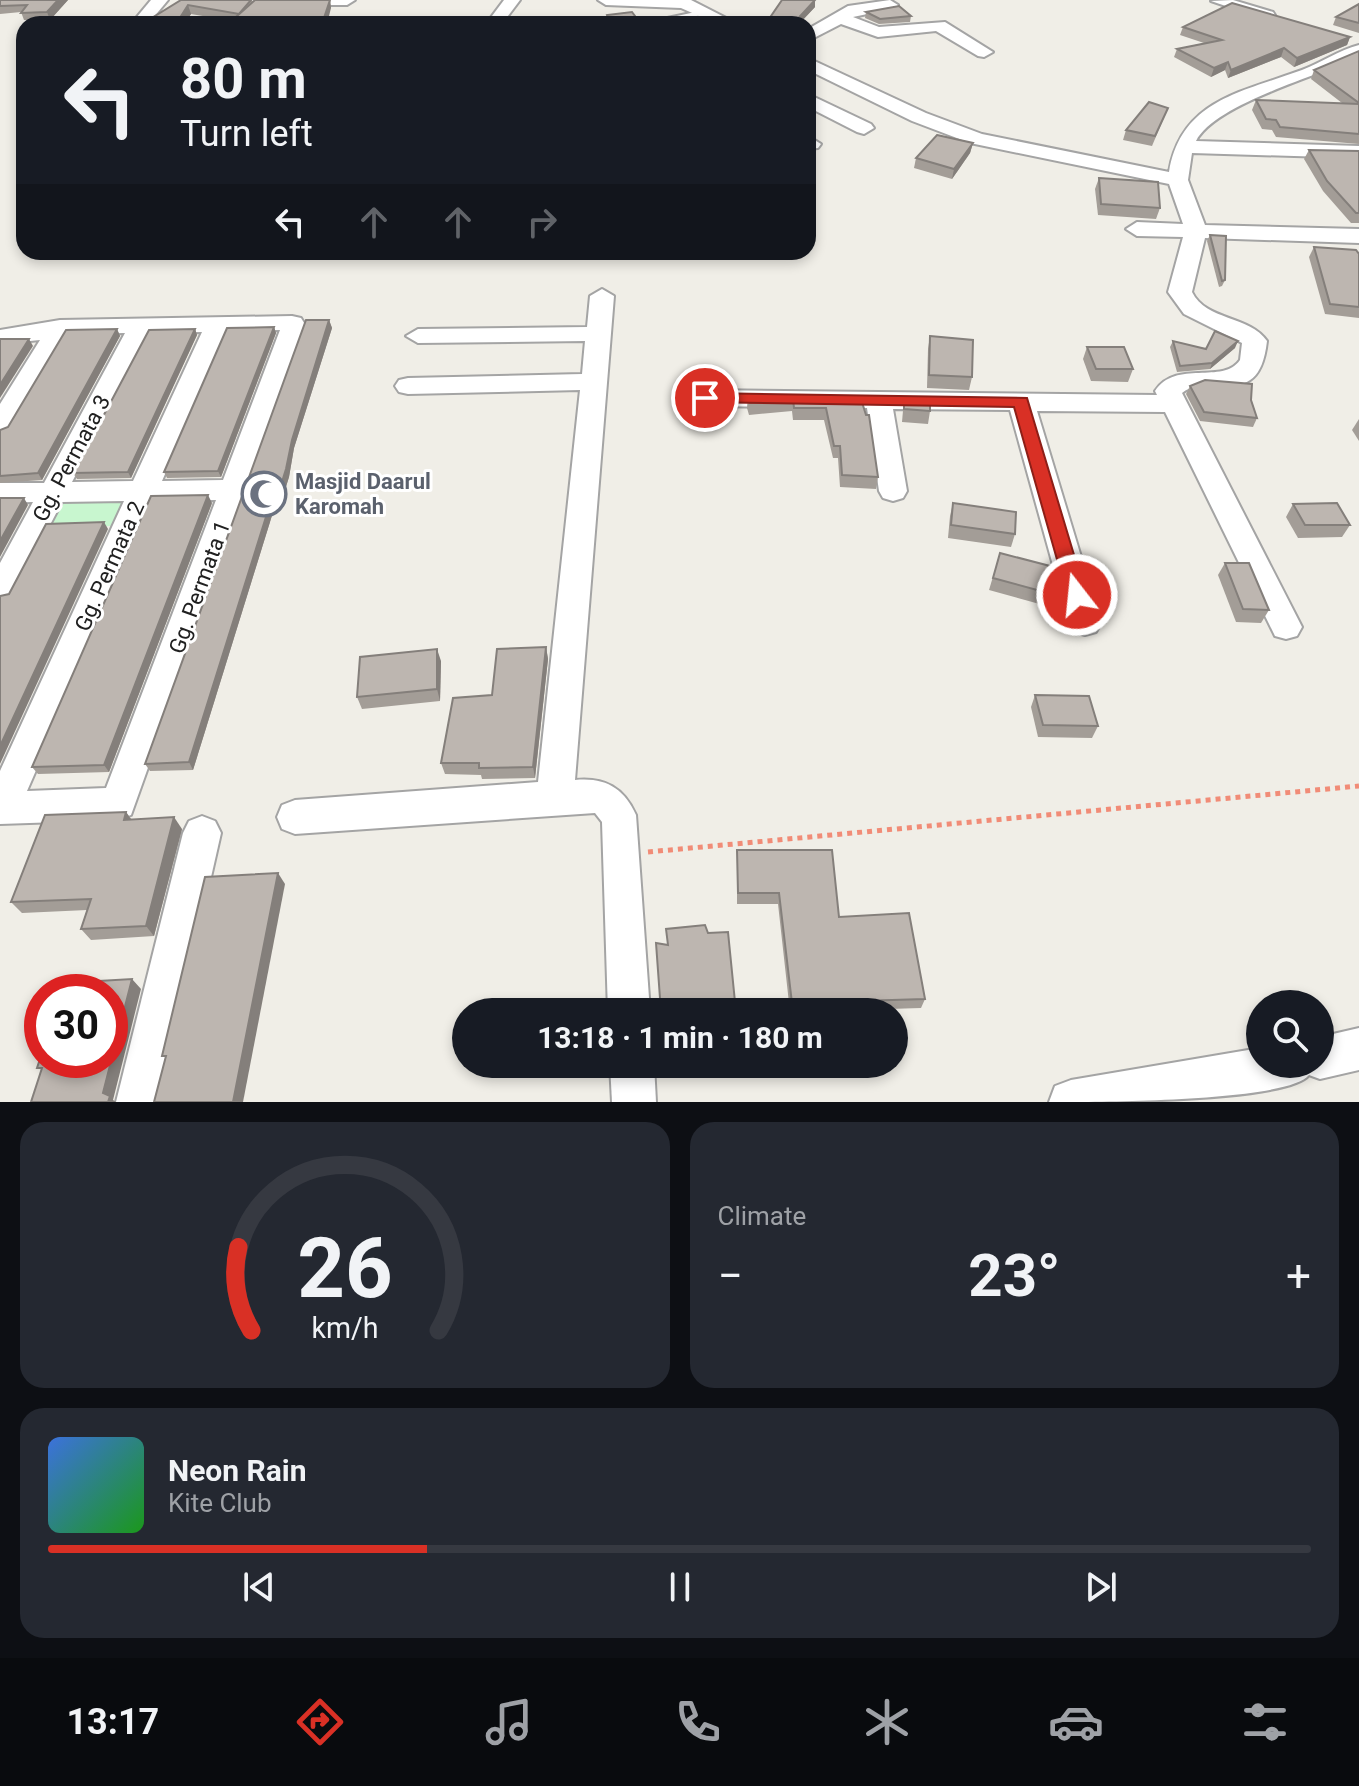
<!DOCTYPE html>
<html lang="en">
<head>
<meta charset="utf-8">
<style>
  :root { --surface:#171b24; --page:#242831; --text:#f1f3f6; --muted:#9ea1a6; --line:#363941; --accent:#d93025 }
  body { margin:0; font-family:Roboto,sans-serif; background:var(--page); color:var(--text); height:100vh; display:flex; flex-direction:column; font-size:30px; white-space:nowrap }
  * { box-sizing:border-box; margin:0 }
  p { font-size:26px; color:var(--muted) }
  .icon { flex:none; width:44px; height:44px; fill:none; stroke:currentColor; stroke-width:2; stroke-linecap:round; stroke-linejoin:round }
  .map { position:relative; height:1102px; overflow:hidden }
  .side { display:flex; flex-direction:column; gap:20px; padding:20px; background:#0d0f14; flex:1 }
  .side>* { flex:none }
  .guide { position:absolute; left:16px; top:16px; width:800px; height:244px; border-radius:24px; box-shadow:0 4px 12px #0003; background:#171b24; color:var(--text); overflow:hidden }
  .tools { position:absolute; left:1246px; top:990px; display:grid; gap:16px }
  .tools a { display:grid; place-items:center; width:88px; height:88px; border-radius:50%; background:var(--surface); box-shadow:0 4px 12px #0003; font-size:40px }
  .speed { position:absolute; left:24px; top:974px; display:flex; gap:16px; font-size:40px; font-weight:700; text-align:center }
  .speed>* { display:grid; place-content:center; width:104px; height:104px; border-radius:50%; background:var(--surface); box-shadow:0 4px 12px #0003; line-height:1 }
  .speed .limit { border:12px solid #d22; background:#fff; color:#111 }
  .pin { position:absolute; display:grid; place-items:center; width:68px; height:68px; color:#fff; margin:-34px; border:4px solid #fff; border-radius:50%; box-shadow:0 2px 8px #0007 }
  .me { position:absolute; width:88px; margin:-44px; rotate:344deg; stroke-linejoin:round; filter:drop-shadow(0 0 6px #0008) }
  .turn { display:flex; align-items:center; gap:28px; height:168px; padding:0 32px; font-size:36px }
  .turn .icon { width:104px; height:104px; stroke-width:2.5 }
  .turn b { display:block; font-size:56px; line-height:68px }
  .lanes { display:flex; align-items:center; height:76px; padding:0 32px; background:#0003; justify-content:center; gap:40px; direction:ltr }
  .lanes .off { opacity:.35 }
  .big { font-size:60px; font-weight:700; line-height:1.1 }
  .side .tile { flex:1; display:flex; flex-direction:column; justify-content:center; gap:12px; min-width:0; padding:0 28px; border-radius:24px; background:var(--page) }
  .side .dial { align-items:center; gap:0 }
  .dial svg { height:208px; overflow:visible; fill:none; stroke:var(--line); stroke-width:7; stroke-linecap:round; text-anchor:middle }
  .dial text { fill:var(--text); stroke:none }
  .song { display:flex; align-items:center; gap:24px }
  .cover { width:96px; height:96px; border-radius:12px; background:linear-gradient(135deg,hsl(220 70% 55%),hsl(120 70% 35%)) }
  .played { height:8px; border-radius:4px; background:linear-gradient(90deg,var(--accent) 30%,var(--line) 30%) }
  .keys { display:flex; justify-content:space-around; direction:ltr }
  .heat { display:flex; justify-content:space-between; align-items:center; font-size:44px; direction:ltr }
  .side .tiles { flex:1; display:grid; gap:20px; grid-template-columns:1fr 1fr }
  .tile:last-child { grid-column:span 2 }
  .trip { position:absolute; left:452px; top:998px; width:456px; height:80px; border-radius:40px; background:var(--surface); box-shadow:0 4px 12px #0003; font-weight:700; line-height:80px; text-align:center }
  .dock { display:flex; height:128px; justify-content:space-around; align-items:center; background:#090b0e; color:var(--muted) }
  .dock .icon { width:56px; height:56px }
  .dock .on { color:var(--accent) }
  .dock b { font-size:36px; color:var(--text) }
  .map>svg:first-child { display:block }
</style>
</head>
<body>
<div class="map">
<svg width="1359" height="1102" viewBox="0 0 1359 1102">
  <rect width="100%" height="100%" fill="#f0eee7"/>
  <!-- park -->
  <polygon fill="#c8f6cf" points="129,498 116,526 40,528 54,500"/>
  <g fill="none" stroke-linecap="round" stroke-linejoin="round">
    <!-- lane casing -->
    <g stroke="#a4a4a4" stroke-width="4">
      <polygon id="lane" points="705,10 708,10 708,14 662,22 658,20"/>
    </g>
    <!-- street casing -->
    <g stroke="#a4a4a4" stroke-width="4">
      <g id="street">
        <polygon points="151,0 168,0 148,24 131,24"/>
        <polygon points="249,0 355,0 347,5 257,5"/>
        <polygon points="504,0 520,0 502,24 486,24"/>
        <polygon points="598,0 691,0 738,24 717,24 681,8 606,5"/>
        <polygon points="890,0 898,5 896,8 853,17 879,27 945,22 993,52 984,57 978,56 936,31 878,37 841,24 808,41 808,29 848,6"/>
        <polygon points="1233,0 1273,12 1275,15 1267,20 1211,1"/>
        <path d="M 1359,45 L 1359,57 C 1318,76 1215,104 1196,141 L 1359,146 L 1359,158 L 1192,153 L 1188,180 L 1205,225 L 1359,229 L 1359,243 L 1205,238 L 1192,292 C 1206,321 1249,315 1267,341 C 1259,413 1213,369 1182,393 L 1302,627 L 1297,636 L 1286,639 L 1275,636 L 1165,412 L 1037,411 L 1101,623 L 1096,632 L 1085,635 L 1074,632 L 1069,623 L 1010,410 L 893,409 L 907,491 L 903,498 L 893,501 L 883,498 L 879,491 L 867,408 L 705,406 L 696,404 L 692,398 L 696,392 L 705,390 L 1157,395 L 1155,391 C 1176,359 1223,385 1240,360 L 1242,343 L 1184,314 L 1168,292 L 1183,237 L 1137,236 L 1126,229 L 1137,222 L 1183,224 L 1169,184 L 970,143 L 912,121 L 808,70 L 808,58 L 926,113 L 982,134 L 1169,172 C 1181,100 1242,92 1302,70 C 1321,63 1339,50 1359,45 Z"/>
        <polygon points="808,94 871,124 874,128 864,134 857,132 808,107"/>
        <polygon points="808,136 821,144 818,148 808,149"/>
        <path d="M 602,289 L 614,296 L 575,780 C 605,777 624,788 636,815 L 650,1012 L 608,1012 L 602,822 L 595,813 L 295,834 L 282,829 L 277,817 L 282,805 L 295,800 L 538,782 L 580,390 L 408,394 L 399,392 L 395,386 L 399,380 L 408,378 L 582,374 L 585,341 L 418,343 L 406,336 L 418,329 L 587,327 L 590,296 Z"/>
        <path d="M 292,316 L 301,318 L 306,326 L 131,815 L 118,820 L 0,824 L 0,771 L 124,501 L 62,502 L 11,599 L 0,603 L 0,563 L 33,502 L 0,503 L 0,483 L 44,483 L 125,333 L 68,334 L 9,432 L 0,435 L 0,404 L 40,340 L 0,344 L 0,330 L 60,320 ZM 280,330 L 223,480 L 162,481 L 227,331 ZM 202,332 L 133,481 L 72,482 L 150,333 ZM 216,500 L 106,788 L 27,791 L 153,501 Z"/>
        <polygon points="202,816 215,821 221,833 160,1102 116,1102 183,833 189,821"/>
        <path d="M 1359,1028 L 1359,1070 L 1320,1079 L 1309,1075 C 1288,1102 1091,1102 1049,1102 L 1055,1086 L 1071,1080 L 1260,1048 L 1260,1064 L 1320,1064 L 1320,1037 Z"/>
        <polygon points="610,1064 654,1064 656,1102 612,1102"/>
      </g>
    </g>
    <!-- path -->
    <polyline stroke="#f18c77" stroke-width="5" stroke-dasharray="5 5" stroke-linecap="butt" points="648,852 1359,786"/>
    <!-- lane -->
    <use href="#lane" fill="#fff" fill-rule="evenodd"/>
    <!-- street -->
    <use href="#street" fill="#fff" fill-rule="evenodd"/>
  </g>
  <!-- wall -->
  <g fill="#a39d97">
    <polygon points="0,0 68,0 50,20 24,20 21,12 0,14"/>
    <polygon points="181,0 252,0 253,2 330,0 331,8 232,21 191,14 184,24 142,24"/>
    <polygon points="815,0 815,7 799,24 769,24 769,19"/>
    <polygon points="1359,4 1359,33 1333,25 1336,17"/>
    <polygon points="866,12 911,16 910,22 879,24 865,18"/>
    <polygon points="1183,27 1350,37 1347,45 1294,67 1281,57 1228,78 1225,70 1211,77 1174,57 1177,49 1204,43 1180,35"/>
    <polygon points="1359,51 1359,144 1276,137 1272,130 1262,129 1252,110 1256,100 1342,103 1311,79 1314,70"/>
    <polygon points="1168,108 1152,146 1123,140 1126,130"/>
    <polygon points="973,143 970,153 952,179 914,168 916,158"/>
    <polygon points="1309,150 1359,151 1359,223 1351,223 1323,191 1304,159"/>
    <polygon points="1099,178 1160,208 1156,219 1098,215 1095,189"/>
    <polygon points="1210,235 1225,280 1222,286 1219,287 1207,241"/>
    <polygon points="1314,247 1359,254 1359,318 1325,314 1309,257"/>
    <polygon points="329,320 332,328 294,448 289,477 279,509 274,509 193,770 150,771 145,764"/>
    <polygon points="274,327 276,333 221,477 167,478 164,472"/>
    <polygon points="117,329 120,336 42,480 0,483 0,430 8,427"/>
    <polygon points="195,329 197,335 131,478 77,479 73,473"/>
    <polygon points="930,336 972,377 969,390 927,388 928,349"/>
    <polygon points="1173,341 1206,349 1235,348 1210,369 1177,372 1170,347"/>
    <polygon points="1087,347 1133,369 1128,382 1091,381 1083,359"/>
    <polygon points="1190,386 1251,400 1257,418 1253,427 1200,421 1186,394"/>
    <polygon points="748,396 861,399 878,477 876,489 840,487 838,458 833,458 824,420 793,420 792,411 749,415 747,408"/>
    <polygon points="904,399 930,411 928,424 902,422"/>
    <polygon points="1359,419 1359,441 1352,430"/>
    <polygon points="212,503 109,772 38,774 32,767"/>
    <polygon points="953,503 1015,534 1011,547 948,538 950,516"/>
    <polygon points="1293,504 1350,525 1342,537 1298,538 1286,517"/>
    <polygon points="1000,553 1048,593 1043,605 989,590"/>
    <polygon points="1225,563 1269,610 1261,623 1236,622 1218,575"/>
    <polygon points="546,647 548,659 535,778 482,779 481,775 445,774 441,763 492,695"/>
    <polygon points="441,661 440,701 362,709 357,697"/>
    <polygon points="1035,695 1098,726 1092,738 1038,737 1031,707"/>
    <polygon points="126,812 132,820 182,829 154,936 91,940 81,929 87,910 22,913 11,902"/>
    <polygon points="737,850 839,917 925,999 921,1008 790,1012 778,904 737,904"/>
  </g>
  <!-- shaded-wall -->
  <g fill="#847f7b">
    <polygon points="58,0 68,0 50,20 47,12"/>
    <polygon points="330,0 331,8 327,24 322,24"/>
    <polygon points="815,0 815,7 799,24 793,24"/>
    <polygon points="188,5 191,14 184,24 176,24"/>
    <polygon points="1350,37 1347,45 1294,67 1297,58"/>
    <polygon points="1284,48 1281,57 1228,78 1231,70"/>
    <polygon points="1228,62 1225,70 1211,77 1214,68"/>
    <polygon points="973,143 970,153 952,179 954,169"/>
    <polygon points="329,320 332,328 294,448 289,477 279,509 276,501 292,440"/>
    <polygon points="274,327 276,333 221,477 218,471"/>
    <polygon points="117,329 120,336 42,480 38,473"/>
    <polygon points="195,329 197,335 131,478 128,472"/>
    <polygon points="29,339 33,346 0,398 0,385"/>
    <polygon points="1238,341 1235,348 1210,369 1212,363"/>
    <polygon points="208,495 212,503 109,772 104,765"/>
    <polygon points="24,498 28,505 0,557 0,541"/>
    <polygon points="271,501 274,509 193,770 189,762"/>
    <polygon points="104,522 108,529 0,764 0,746"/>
    <polygon points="546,647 548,659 535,778 533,767"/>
    <polygon points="437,649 441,661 440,701 437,689"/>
    <polygon points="126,812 134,824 124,820"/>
    <polygon points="174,817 182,829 154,936 146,926"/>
    <polygon points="278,873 285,884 243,1102 233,1102"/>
    <polygon points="132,979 141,989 113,1100 116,1102 108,1102 103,1093"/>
  </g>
  <!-- building -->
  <g fill="#bdb6b0" stroke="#847f7b" stroke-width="2">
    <polygon points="0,0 58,0 47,12 21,13 27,5 0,6"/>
    <polygon points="181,0 251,0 239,14 188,5 176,24 142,24"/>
    <polygon points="255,0 330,0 322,24 228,24"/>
    <polygon points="782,0 815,0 793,24 784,24 769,19"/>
    <polygon points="1232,3 1350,37 1297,58 1284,48 1231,70 1228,62 1214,68 1177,49 1222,40 1183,27"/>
    <polygon points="1359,4 1359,23 1336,17"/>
    <polygon points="899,6 911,16 880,19 866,12"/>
    <polygon points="632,12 641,24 610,24 607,15"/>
    <polygon points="1359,51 1359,103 1314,70"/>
    <polygon points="1256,100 1359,104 1359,134 1280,127 1276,120 1266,119"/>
    <polygon points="1149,102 1168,108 1155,136 1126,130"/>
    <polygon points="937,135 973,143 954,169 916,158"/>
    <polygon points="1309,150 1359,151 1359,213 1356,213 1327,181"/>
    <polygon points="1099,178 1158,182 1160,208 1101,204"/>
    <polygon points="1210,235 1226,236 1225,280 1222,281"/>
    <polygon points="1314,247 1356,250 1359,254 1359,307 1330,304"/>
    <polygon points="306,320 329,320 292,440 286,469 276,501 271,501 189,762 145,764"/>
    <polygon points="274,327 218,471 164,472 227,328"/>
    <polygon points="117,329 38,473 0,476 0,430 8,427 66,330"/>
    <polygon points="195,329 128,472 73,473 149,330"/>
    <polygon points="1215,331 1238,341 1212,363 1180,366 1173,341 1206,349"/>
    <polygon points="930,336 973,340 972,377 929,375"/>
    <polygon points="0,339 29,339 0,385"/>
    <polygon points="1087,347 1124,347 1133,369 1096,369"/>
    <polygon points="1205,380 1252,384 1251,400 1257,418 1204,412 1190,386"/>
    <polygon points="748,396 861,399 866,415 869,415 878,477 842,475 840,446 834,446 826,408 794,408 793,399 750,403"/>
    <polygon points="904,399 930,400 930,411 904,409"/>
    <polygon points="208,495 104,765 32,767 151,496"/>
    <polygon points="0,498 24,498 0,541"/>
    <polygon points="953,503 1016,512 1015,534 951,525"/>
    <polygon points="1337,503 1350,525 1305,525 1293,504"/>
    <polygon points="104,522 0,746 0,596 9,594 46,524"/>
    <polygon points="1000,553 1054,567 1048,593 993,578"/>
    <polygon points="1225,563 1249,563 1269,610 1243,609"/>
    <polygon points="546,647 533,767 479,768 479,763 441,763 453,698 492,695 497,649"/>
    <polygon points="437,649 437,689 357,697 360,657"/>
    <polygon points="1035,695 1089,696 1098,726 1043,725"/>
    <polygon points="126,812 124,820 174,817 146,926 81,929 91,899 11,902 45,815"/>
    <polygon points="737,850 832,850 839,917 909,913 925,999 792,1003 779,893 738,893"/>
    <polygon points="278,873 233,1102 154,1102 166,1056 162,1056 205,877"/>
    <polygon points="705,925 708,933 728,932 736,1012 661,1012 656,943 668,945 666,929"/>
    <polygon points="132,979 103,1093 110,1096 108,1102 31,1102 42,1068 37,1068 42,1053 42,1060 110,1060 110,992 62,992 64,983"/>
  </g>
  <!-- route -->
  <polygon fill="#d93025" stroke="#8d1f18" stroke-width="2" points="705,393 1027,398 1086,595 1077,602 1067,595 1014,407 700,402 700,395"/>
  <!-- icons -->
  <defs>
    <g id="mosque-ring" transform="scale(2.3)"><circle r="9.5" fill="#fff" stroke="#6b7280" stroke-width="1.5"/><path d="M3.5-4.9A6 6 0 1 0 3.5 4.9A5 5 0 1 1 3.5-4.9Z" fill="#6b7280"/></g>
  </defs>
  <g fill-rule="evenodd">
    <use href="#mosque-ring" x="264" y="494"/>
  </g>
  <g text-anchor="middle" stroke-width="6" stroke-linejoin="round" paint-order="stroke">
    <!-- street labels -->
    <g font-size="22" fill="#202020" stroke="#fff">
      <text transform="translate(71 458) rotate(-62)" y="8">Gg. Permata 3</text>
      <text transform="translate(109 566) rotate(-66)" y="8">Gg. Permata 2</text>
      <text transform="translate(199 587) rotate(-70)" y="8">Gg. Permata 1</text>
    </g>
    <!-- worship labels -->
    <g font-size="22" font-weight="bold" fill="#5b616d" stroke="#fff" text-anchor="start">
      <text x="295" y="489">Masjid Daarul<tspan x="295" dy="25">Karomah</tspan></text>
    </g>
  </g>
</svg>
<div class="tools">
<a><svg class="icon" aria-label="search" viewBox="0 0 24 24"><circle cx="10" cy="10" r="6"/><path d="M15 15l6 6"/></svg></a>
</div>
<div class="speed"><div class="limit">30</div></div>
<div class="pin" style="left:705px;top:398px;background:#d93025"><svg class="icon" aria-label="arrive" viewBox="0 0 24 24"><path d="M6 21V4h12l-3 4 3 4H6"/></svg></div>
<svg class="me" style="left:1077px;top:595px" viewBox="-20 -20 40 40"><circle r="17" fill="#d93025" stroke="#fff" stroke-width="3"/><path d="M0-11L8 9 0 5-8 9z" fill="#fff"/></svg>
<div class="trip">13:18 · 1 min · 180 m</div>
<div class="guide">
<div class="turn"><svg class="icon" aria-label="left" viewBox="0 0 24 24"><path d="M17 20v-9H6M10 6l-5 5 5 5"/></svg><div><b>80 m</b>Turn left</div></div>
<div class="lanes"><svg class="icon" aria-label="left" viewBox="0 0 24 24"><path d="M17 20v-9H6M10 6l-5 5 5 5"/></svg><svg class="icon off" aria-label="ahead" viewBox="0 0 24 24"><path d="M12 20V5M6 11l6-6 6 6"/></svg><svg class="icon off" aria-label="ahead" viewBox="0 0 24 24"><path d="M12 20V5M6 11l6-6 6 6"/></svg><svg class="icon off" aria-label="right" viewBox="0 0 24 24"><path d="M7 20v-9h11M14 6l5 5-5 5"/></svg></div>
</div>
</div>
<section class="side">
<div class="tiles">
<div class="tile dial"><svg viewBox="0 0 100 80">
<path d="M14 69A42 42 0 1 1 86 69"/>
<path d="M14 69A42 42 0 0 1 9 37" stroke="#d93025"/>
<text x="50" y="56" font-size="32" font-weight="700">26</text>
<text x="50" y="72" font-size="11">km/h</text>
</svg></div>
<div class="tile"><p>Climate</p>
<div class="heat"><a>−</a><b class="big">23°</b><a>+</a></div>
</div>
<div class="tile">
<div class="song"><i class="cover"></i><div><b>Neon Rain</b><p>Kite Club</p></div></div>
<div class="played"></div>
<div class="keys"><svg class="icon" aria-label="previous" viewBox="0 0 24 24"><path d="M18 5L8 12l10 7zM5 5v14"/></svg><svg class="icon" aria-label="pause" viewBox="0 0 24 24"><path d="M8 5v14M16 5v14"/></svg><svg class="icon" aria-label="next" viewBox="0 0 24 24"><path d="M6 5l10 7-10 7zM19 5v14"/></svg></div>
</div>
</div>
</section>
<nav class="dock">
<b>13:17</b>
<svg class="icon on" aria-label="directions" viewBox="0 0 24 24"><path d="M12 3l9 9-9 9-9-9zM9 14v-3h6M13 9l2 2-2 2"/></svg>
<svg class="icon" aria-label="music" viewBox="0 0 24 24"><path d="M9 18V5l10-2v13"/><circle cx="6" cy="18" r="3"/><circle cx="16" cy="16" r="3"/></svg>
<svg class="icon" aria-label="phone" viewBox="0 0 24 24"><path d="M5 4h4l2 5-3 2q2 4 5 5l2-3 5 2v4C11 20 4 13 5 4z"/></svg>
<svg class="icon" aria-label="climate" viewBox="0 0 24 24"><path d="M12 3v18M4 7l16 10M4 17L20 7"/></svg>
<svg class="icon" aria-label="car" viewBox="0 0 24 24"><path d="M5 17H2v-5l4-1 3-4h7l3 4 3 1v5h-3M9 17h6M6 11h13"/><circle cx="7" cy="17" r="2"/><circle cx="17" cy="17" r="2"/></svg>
<svg class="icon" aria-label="filters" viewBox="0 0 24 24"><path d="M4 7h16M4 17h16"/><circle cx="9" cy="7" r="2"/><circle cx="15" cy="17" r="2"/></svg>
</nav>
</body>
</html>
